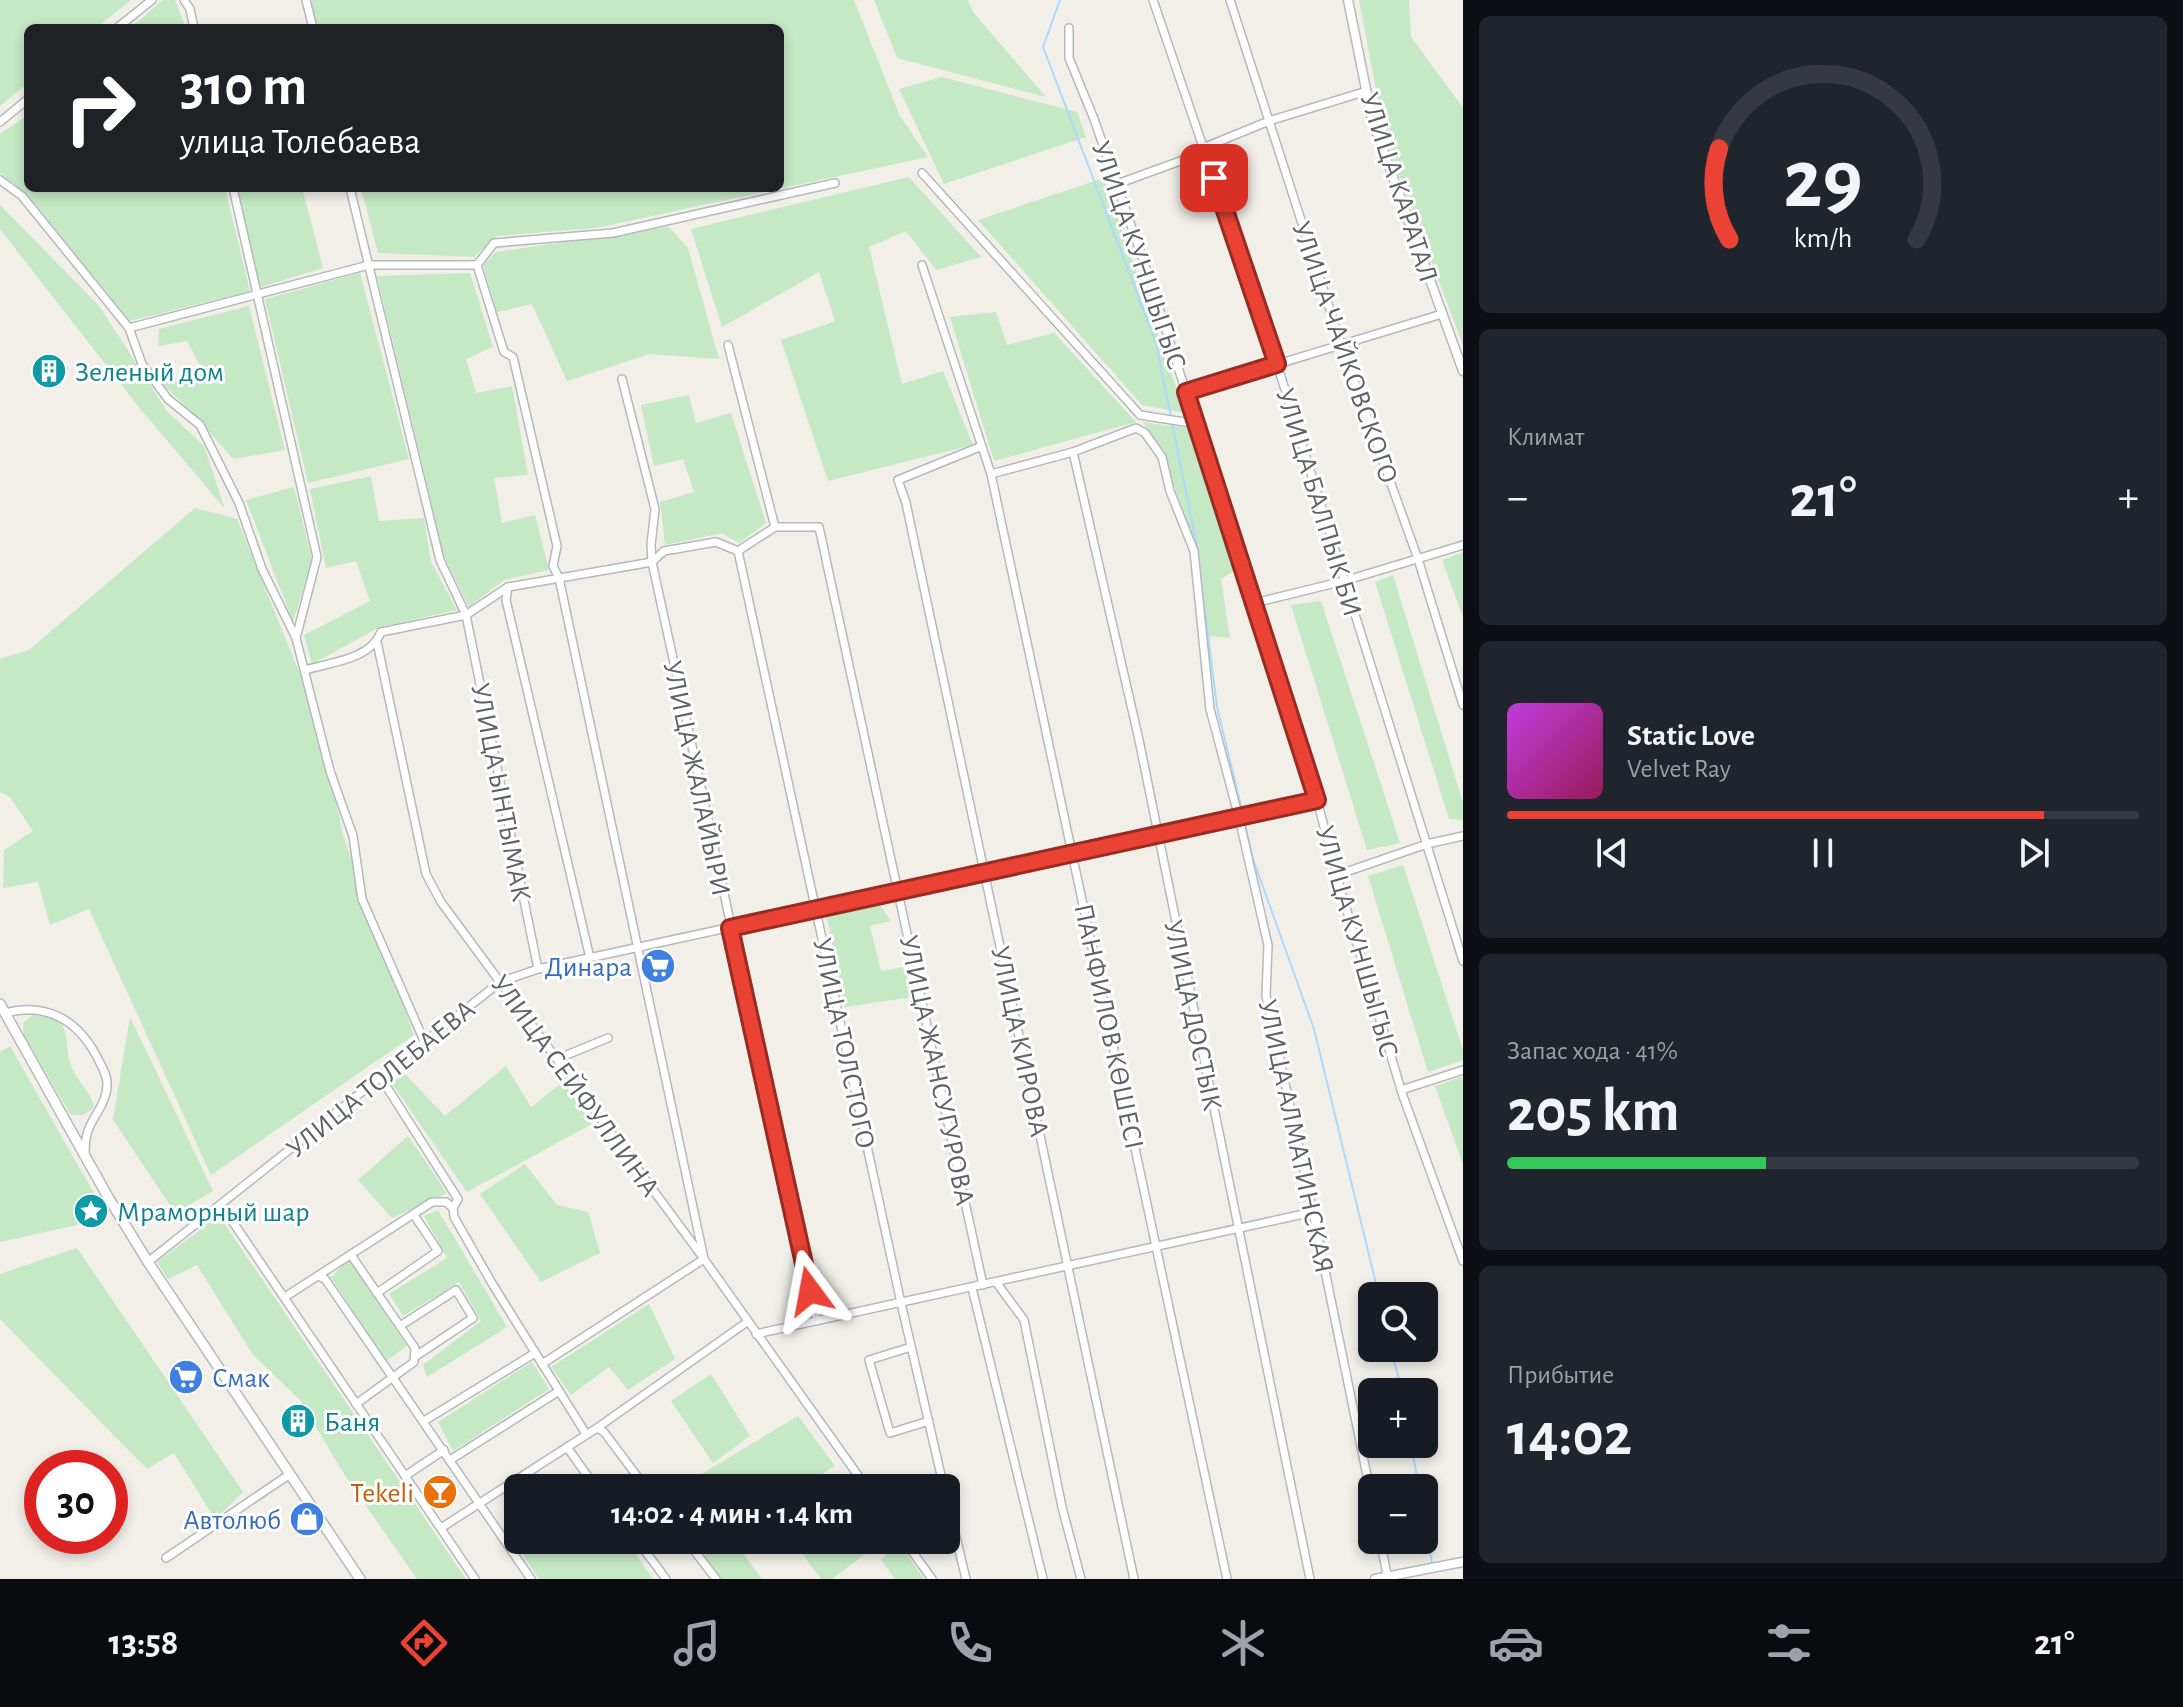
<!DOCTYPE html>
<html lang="ru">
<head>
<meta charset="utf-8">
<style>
  :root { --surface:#171b24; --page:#20242c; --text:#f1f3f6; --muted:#9ea1a6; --line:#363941; --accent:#ea4335 }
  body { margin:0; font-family:"Alegreya Sans",sans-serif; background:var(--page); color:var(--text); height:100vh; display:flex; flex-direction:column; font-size:30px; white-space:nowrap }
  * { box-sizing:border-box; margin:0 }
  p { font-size:26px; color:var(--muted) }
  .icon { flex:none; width:44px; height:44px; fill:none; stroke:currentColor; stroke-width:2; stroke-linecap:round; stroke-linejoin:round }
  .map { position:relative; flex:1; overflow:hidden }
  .side { display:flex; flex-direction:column; gap:16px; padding:16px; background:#0d0f14; width:720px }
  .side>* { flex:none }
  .guide { position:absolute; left:24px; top:24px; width:760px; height:168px; border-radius:12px; box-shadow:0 4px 12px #0003; background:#202124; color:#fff; overflow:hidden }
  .controls { position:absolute; left:1358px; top:1282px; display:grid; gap:16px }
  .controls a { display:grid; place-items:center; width:80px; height:80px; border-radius:12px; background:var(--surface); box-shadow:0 4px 12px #0003; font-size:40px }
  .speed { position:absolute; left:24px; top:1450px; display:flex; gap:16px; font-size:40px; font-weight:700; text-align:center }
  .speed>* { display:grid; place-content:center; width:104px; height:104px; border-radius:50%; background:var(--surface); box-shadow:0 4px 12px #0003; line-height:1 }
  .speed .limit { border:12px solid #d22; background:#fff; color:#111 }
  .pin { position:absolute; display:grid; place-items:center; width:68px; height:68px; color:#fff; margin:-34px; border-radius:16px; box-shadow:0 4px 12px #0006 }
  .me { position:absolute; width:88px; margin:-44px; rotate:347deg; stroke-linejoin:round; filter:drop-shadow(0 0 6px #0008) }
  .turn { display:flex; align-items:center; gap:28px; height:168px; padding:0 24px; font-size:36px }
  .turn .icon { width:104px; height:104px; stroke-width:2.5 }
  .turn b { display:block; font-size:56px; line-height:68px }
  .big { font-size:60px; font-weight:700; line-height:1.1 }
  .side .tile { flex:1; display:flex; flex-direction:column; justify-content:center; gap:12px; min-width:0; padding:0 28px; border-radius:12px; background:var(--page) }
  .side .dial { align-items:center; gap:0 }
  .dial svg { height:208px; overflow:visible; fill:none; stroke:var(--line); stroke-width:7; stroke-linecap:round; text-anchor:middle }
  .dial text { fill:var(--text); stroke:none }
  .song { display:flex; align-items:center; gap:24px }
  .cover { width:96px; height:96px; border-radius:12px; background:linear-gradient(135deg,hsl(290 70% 55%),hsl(330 70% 35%)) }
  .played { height:8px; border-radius:4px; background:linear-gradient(90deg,var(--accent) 85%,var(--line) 85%) }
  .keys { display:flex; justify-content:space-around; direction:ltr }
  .heat { display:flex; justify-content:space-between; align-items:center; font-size:44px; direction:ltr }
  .charge { height:12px; border-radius:6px; background:linear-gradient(90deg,#34c759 41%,var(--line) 0) }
  .trip { position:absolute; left:504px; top:1474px; width:456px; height:80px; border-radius:12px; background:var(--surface); box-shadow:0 4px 12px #0003; font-weight:700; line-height:80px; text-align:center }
  .menu { display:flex; height:128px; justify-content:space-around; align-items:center; background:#090b0e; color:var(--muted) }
  .menu .icon { width:56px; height:56px }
  .menu .selected { color:var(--accent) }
  .menu b { font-size:36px; color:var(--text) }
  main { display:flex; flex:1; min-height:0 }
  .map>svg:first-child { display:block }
</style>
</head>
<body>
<main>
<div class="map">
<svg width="1463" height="1579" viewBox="0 0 1463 1579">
  <rect width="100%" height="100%" fill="#f1efe8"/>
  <!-- green -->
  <g fill="#c5e8c5">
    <polygon points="0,0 131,0 96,28 28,28 28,83 0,106"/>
    <polygon points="163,0 175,0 186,28 131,28"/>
    <polygon points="311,0 854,0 900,116 928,157 596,228 497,236 474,257 378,253 361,188 780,188 780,28 318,28"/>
    <polygon points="874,0 968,0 973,12 1046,97 897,58"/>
    <polygon points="1359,0 1409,0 1411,37 1463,108 1463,345 1385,138"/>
    <polygon points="942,77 1077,112 1086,137 944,184 899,89"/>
    <polygon points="26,116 28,120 28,188 225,188 250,291 130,321 27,194 0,173 0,134"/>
    <polygon points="909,177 981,257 936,270 906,231 869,247 902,384 943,371 973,445 828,481 781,340 835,321 819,272 722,327 691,229"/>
    <polygon points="1104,178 1185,413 1142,405 978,220"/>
    <polygon points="233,188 302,188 323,268 261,287"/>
    <polygon points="0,205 99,306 167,411 204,446 225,509 138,406 0,229"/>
    <polygon points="669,227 688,248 719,359 649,354 567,381 532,304 497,312 483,265 496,252"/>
    <polygon points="360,273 409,459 308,483 265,299"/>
    <polygon points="470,273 493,347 466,359 476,393 512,386 528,475 494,478 502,523 535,515 549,570 504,580 469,607 444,556 377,276"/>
    <polygon points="249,306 285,450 233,459 199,420 161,382 202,369 187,341 158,346 159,329"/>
    <polygon points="996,312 1007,345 1054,333 1136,422 994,461 950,317"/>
    <polygon points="689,395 696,423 731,413 766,523 739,543 722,533 665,545 660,502 694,492 683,459 654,466 641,405"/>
    <polygon points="1142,422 1192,429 1237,569 1221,579 1230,638 1209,636 1199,552 1174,486 1165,451"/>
    <polygon points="371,476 379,521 424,518 431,562 457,610 380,627 312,664 304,635 370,601 356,561 326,568 310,489"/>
    <polygon points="294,487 312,560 293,622 246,500"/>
    <polygon points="195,508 237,519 317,716 344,839 414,1035 211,1175 89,909 50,925 38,882 3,888 4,850 33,831 10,797 0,792 0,659 29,650"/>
    <polygon points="1463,552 1463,617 1442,560"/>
    <polygon points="1393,575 1463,803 1463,820 1449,819 1375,582"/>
    <polygon points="1321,601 1400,843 1367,850 1291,605"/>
    <polygon points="1403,865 1463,1050 1463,1060 1428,1072 1368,876"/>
    <polygon points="877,901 891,921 870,926 881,971 903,967 913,997 845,1007 826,914"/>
    <path d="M 33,1015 L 59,1020 C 71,1037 64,1050 72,1068 C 78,1082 91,1092 94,1107 C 86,1115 82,1117 70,1114 L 24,1035 L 23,1023 Z"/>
    <polygon points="130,1017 213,1191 175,1213 113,1120"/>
    <polygon points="10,1046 108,1218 0,1242 0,1052"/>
    <polygon points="506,1066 531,1107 563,1082 592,1124 467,1192 393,1085 402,1071 445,1116"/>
    <polygon points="1461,1077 1463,1083 1463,1165 1435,1086"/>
    <polygon points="408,1136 447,1193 392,1218 358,1180"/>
    <polygon points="525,1164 557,1205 588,1212 600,1253 541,1282 480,1194"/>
    <polygon points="438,1210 507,1327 427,1377 423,1365 481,1321 459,1282 403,1316 389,1294 447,1258 424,1216"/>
    <polygon points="219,1216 466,1579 417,1579 344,1474 300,1400 253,1355 197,1265 168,1279 157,1262"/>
    <polygon points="77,1248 243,1492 215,1519 174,1453 147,1469 0,1319 0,1274"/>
    <polygon points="349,1260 407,1346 386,1361 331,1277"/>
    <polygon points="649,1304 675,1359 628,1390 609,1367 571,1395 551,1367"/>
    <polygon points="532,1362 549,1389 453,1451 438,1422"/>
    <polygon points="711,1374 750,1436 713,1463 671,1401"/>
    <polygon points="798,1416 835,1466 801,1488 678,1488"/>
    <polygon points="518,1534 518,1540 626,1540 653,1579 539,1579 512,1538"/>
    <polygon points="733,1540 762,1579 722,1579 703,1556"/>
    <polygon points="792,1540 884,1540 832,1579 821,1579"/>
    <polygon points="899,1543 924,1579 895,1579 881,1559"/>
  </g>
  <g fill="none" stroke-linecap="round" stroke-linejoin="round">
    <!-- stream -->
    <g stroke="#aadaff" stroke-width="2">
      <polyline points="1060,0 1043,47 1156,343 1171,417"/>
      <polyline points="1172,423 1197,546 1217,707 1243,814"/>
      <polyline points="1244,820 1253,859 1314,1029 1379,1296"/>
      <polyline points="1391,1348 1402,1392"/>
      <polyline points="1411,1444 1419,1488"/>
      <polyline points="1424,1519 1432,1563"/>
    </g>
    <!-- minor casing -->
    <g stroke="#b5b8bc" stroke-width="10">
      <g id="minor">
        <polyline points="184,0 190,9 194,28"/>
        <polyline points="306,0 313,28"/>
        <polyline points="1153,0 1277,364 1463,961"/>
        <polyline points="1230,0 1341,344 1418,559 1463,705"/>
        <polyline points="117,28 152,0"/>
        <polyline points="1069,28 1069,58 1094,119 1149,277 1317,800 1341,891 1403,1096 1463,1261"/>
        <polyline points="0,122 28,99"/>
        <polyline points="1203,148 1269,121 1367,91"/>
        <polyline points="922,173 1140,415 1197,424"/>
        <polyline points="0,180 22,196 129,328 142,364 168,399 200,425 239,503 262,569 296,638"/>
        <polyline points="1117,184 1205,152"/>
        <polyline points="233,188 317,557 296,638 330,771 353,836 362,899 425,1043"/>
        <polyline points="350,188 440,560 466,615 538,969"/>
        <polyline points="477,265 494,243 613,233 835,183"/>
        <polyline points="922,265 991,474 1227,1579"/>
        <polyline points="129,328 369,265 477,265 504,352 513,357 557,546 553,566 559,578 704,1259 542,1364"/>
        <polyline points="728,345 775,527"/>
        <polyline points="622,379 655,509 651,545 652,562 817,1321"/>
        <polyline points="1186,392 1442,314"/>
        <polyline points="982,446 898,480 906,503 1134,1579"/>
        <polyline points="1073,452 1139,740 1310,1579"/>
        <polyline points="991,474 1073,452 1136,428 1145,433 1162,457 1170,491 1194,551 1210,709 1239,818 1268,945 1266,996 1313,1212 1372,1500"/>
        <polyline points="738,551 901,1303 944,1488"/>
        <polyline points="508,587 506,600 590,958"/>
        <polyline points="1254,603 1344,581 1463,545"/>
        <polyline points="377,642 426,874 441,902 704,1259 867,1488"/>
        <path d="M 305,670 C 331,662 370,660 381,632 L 466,615 L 508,587 L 652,562 L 664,551 L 716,542 L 738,551 L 775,527 L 819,527 L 983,1285"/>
        <polyline points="1337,875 1427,844 1463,836"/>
        <path d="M 5,1013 C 46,1002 78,1020 97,1057 C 101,1065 108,1076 107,1085 C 107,1103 93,1116 88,1131 C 85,1138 85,1148 85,1155"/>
        <polyline points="557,1059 608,1038"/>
        <polyline points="381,1078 458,1199 453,1208 454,1217 493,1285 586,1434"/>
        <polyline points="1401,1090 1463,1070"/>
        <polyline points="222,1206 475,1579"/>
        <polyline points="351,1255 415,1348 414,1362 356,1404"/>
        <polyline points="148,1262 500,982 538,969 1317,800"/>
        <polyline points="318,1276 325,1279 531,1579"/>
        <polyline points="996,1282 1024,1320 1062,1507 1081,1579"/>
        <polyline points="972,1288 1043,1579"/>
        <polyline points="377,1293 438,1251 414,1215"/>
        <polyline points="285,1297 432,1202 446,1202 453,1208"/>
        <polyline points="400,1326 456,1290 473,1318 416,1356"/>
        <polyline points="756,1334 1313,1212"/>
        <polyline points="911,1347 869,1360 890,1433 929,1421"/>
        <polyline points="424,1421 535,1353"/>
        <polyline points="597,1428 747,1322"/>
        <polyline points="567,1447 596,1488"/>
        <polyline points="450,1460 559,1391"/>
        <polyline points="405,1476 444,1450"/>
        <polyline points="946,1495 966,1579"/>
        <polyline points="441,1528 597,1428 604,1432 646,1488"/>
        <polyline points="637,1540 666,1579"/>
        <polyline points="686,1540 716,1579"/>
        <polyline points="904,1540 932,1579"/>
        <polyline points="1380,1540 1388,1579"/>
        <polyline points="166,1558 290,1474"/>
      </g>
    </g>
    <!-- tertiary casing -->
    <g stroke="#b5b8bc" stroke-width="11">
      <g id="tertiary">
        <polyline points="1348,0 1372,119 1463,371"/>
        <polyline points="1375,1579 1463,1562"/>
      </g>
    </g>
    <!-- secondary casing -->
    <g stroke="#b6babf" stroke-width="12">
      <polyline id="secondary" points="0,1004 108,1197 148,1262 360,1579"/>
    </g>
    <!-- minor -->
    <use href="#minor" stroke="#fff" stroke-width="7"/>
    <!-- tertiary -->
    <use href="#tertiary" stroke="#fff" stroke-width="8"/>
    <!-- secondary -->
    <use href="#secondary" stroke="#fff" stroke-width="9"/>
  </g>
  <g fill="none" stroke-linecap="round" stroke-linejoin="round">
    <!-- route casing -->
    <g stroke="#982c22" stroke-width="20">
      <polyline id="route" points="810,1291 730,928 1317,800 1186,392 1277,364 1214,178"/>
    </g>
    <!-- route -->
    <use href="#route" stroke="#ea4335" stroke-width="14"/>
  </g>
  <!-- icons -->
  <defs>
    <g id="building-disc" transform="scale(1.8)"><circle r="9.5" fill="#0f9aa8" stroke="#fff"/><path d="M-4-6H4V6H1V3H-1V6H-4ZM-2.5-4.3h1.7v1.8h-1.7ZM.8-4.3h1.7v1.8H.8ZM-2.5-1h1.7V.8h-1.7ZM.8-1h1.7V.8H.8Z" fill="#fff"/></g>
    <g id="supermarket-disc" transform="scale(1.8)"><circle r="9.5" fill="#3f7fe0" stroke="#fff"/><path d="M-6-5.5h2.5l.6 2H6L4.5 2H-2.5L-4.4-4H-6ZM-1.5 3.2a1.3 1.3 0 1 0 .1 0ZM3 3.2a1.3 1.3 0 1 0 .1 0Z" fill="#fff"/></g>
    <g id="sight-disc" transform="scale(1.8)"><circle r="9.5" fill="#0f9aa8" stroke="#fff"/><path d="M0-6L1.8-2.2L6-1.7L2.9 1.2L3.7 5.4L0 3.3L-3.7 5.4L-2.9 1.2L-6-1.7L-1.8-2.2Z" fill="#fff"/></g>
    <g id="bar-disc" transform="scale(1.8)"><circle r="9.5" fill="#e8710a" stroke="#fff"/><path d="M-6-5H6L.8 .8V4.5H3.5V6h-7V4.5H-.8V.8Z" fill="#fff"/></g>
    <g id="shop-disc" transform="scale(1.8)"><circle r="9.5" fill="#3f7fe0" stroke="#fff"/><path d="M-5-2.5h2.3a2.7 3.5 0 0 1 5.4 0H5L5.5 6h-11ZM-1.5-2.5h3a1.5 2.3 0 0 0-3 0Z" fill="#fff"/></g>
  </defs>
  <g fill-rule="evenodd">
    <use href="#building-disc" x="49" y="371"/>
    <use href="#supermarket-disc" x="658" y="966"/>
    <use href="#sight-disc" x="91" y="1211"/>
    <use href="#supermarket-disc" x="186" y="1377"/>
    <use href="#building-disc" x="298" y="1421"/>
    <use href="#bar-disc" x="440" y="1492"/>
    <use href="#shop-disc" x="307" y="1519"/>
  </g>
  <g text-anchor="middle" stroke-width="6" stroke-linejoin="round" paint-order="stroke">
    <!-- street labels -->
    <g font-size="28" fill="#5f6368" stroke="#fff">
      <text transform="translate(1400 187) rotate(72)" y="10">УЛИЦА КАРАТАЛ</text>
      <text transform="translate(1140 255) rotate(71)" y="10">УЛИЦА КУНШЫГЫС</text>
      <text transform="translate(1346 352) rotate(71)" y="10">УЛИЦА ЧАЙКОВСКОГО</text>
      <text transform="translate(1320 502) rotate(73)" y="10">УЛИЦА БАЛПЫК БИ</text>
      <text transform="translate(698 778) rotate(78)" y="10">УЛИЦА ЖАЛАЙЫРИ</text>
      <text transform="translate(502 792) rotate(79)" y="10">УЛИЦА ЫНТЫМАК</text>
      <text transform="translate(1358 941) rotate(74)" y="10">УЛИЦА КУНШЫГЫС</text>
      <text transform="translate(1194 1015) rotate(78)" y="10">УЛИЦА ДОСТЫК</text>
      <text transform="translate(1110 1026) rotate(78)" y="10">ПАНФИЛОВ КӨШЕСІ</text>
      <text transform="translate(1021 1041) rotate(78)" y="10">УЛИЦА КИРОВА</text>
      <text transform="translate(845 1043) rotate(78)" y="10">УЛИЦА ТОЛСТОГО</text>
      <text transform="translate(938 1070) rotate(78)" y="10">УЛИЦА ЖАНСУГУРОВА</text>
      <text transform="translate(380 1078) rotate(-39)" y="10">УЛИЦА ТОЛЕБАЕВА</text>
      <text transform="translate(576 1085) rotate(54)" y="10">УЛИЦА СЕЙФУЛЛИНА</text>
      <text transform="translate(1297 1136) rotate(78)" y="10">УЛИЦА АЛМАТИНСКАЯ</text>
    </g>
    <!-- culture labels -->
    <g font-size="28" fill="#0d838f" stroke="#fff" text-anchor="start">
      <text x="75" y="381">Зеленый дом</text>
      <text x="117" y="1221">Мраморный шар</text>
      <text x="324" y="1431">Баня</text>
    </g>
    <!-- shop labels -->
    <g font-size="28" fill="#366cbe" stroke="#fff" text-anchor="end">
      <text x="632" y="976">Динара</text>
      <text x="212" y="1387" text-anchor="start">Смак</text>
      <text x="281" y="1529">Автолюб</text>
    </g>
    <!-- food labels -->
    <g font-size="28" fill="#c56008" stroke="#fff" text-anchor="end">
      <text x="414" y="1502">Tekeli</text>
    </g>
  </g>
</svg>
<div class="controls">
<a><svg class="icon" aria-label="search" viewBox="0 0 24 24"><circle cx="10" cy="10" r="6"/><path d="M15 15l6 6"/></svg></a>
<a>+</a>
<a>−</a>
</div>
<div class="speed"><div class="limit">30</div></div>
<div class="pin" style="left:1214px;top:178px;background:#d93025"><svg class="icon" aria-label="arrive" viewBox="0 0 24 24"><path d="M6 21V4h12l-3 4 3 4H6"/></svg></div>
<svg class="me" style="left:810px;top:1291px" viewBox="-20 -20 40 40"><path d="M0-17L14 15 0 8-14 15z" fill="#ea4335" stroke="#fff" stroke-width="4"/></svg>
<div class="trip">14:02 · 4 мин · 1.4 km</div>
<div class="guide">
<div class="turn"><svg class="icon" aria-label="right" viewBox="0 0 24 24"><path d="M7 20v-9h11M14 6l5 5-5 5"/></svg><div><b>310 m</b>улица Толебаева</div></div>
</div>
</div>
<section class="side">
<div class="tile dial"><svg viewBox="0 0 100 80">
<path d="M14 69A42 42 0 1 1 86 69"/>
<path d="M14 69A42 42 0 0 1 10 34" stroke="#ea4335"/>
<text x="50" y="56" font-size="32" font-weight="700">29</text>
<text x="50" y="72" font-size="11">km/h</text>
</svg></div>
<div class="tile"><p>Климат</p>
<div class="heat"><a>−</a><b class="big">21°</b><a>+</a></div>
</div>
<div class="tile">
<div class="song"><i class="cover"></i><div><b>Static Love</b><p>Velvet Ray</p></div></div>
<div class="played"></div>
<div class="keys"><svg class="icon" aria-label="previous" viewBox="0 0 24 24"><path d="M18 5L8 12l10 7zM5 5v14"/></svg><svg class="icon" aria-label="pause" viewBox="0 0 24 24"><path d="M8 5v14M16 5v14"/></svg><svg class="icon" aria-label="next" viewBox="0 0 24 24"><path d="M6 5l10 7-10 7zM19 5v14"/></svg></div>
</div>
<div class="tile"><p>Запас хода · 41%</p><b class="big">205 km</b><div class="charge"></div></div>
<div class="tile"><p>Прибытие</p><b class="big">14:02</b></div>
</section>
</main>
<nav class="menu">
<b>13:58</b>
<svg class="icon selected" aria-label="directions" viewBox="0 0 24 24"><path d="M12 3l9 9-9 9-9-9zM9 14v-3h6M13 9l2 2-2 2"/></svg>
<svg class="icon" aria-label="music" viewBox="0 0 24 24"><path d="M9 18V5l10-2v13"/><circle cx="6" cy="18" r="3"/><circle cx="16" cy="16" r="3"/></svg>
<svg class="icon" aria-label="phone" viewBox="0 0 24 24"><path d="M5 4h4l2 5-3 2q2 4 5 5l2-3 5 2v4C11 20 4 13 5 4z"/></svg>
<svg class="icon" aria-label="climate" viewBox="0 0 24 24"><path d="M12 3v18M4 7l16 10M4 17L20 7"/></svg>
<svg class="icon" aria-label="car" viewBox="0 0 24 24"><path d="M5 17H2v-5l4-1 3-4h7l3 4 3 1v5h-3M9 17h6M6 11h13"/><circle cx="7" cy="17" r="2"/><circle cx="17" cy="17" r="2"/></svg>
<svg class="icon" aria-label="filters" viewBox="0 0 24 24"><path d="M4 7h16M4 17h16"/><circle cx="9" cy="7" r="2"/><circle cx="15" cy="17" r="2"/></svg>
<b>21°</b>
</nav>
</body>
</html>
